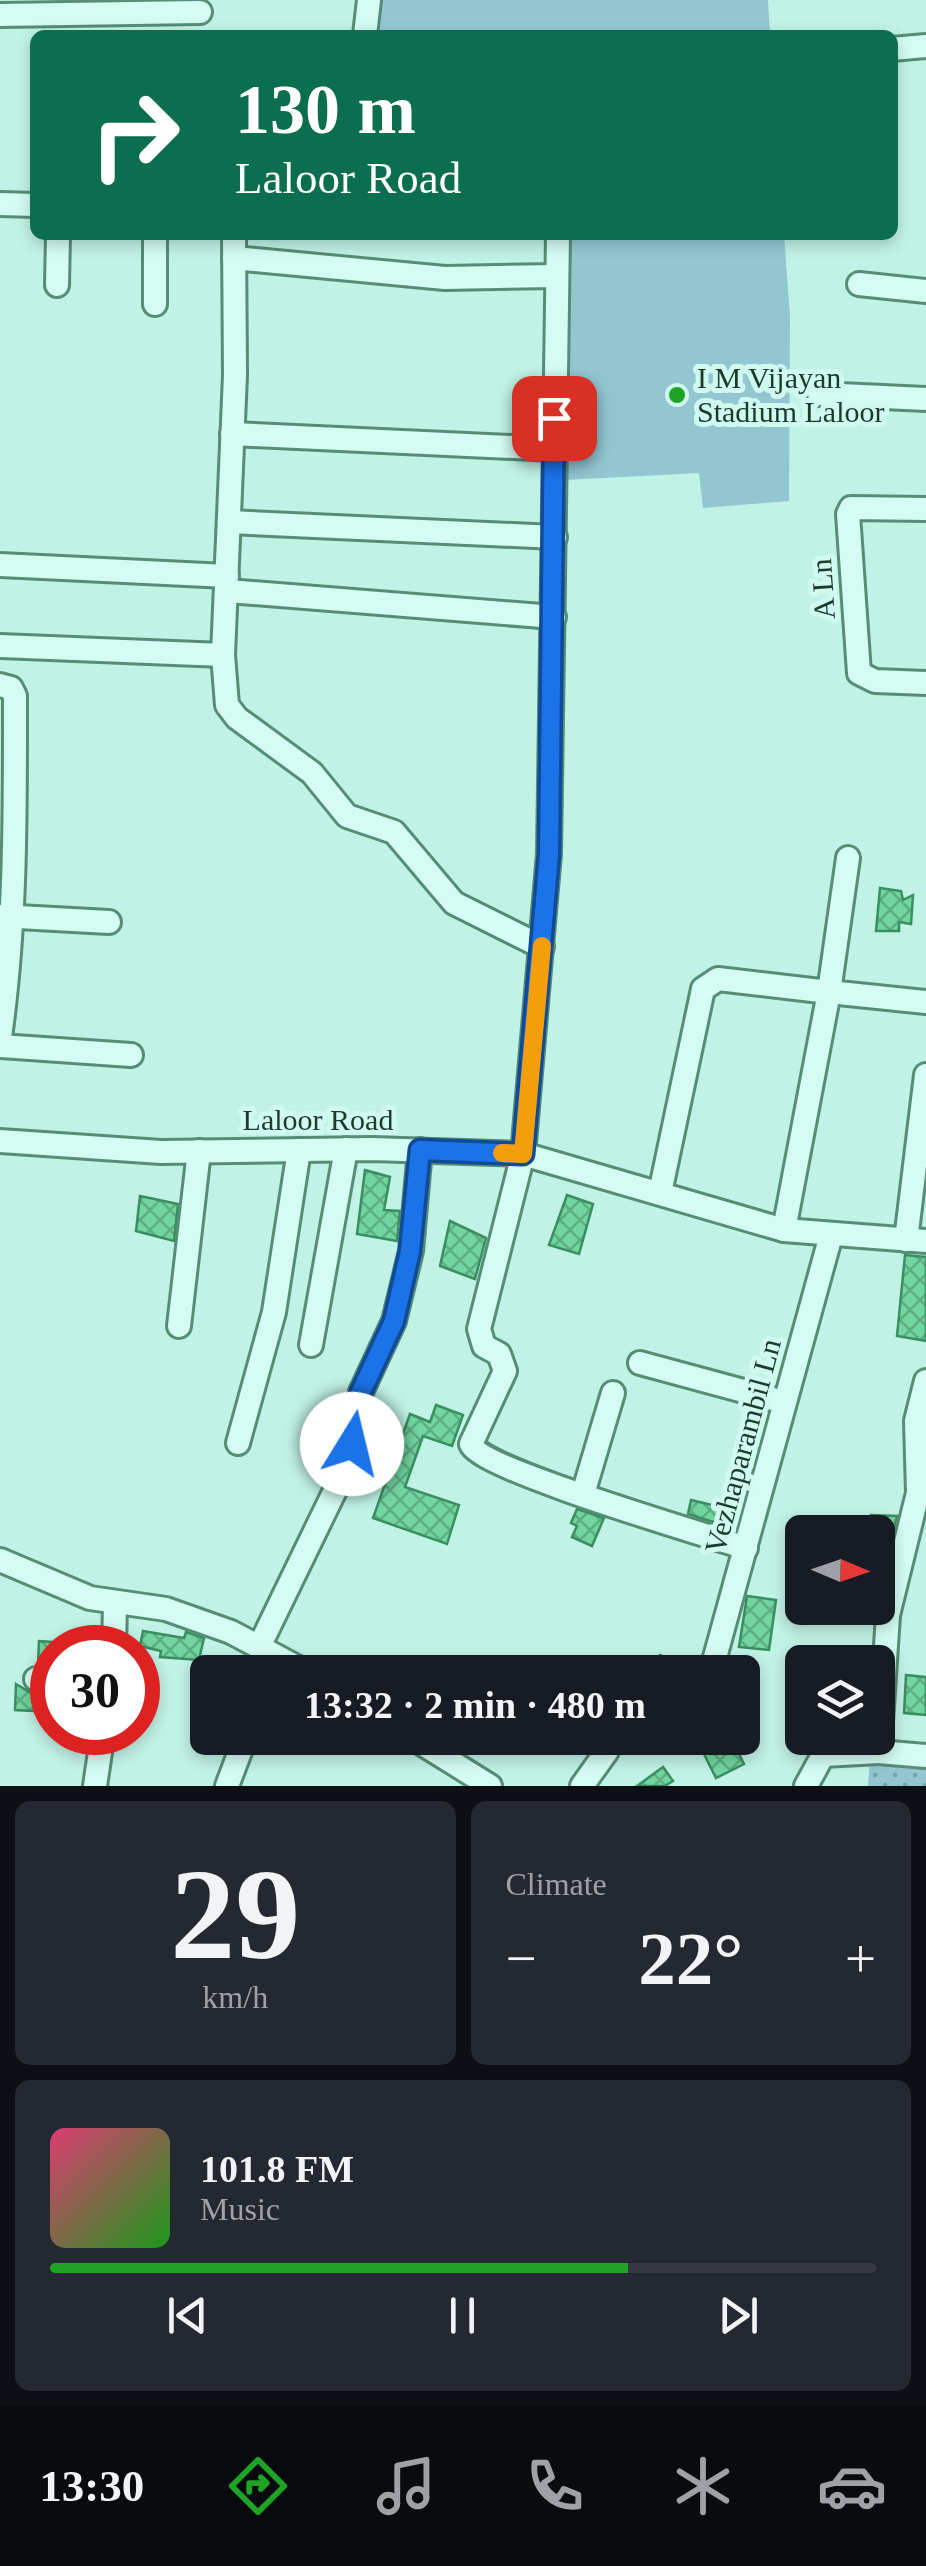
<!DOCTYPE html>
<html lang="en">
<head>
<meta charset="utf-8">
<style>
  :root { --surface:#171b24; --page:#242831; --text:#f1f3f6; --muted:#9ea1a6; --line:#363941; --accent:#1fa325 }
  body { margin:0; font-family:"Times New Roman",serif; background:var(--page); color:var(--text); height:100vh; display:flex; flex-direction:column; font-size:38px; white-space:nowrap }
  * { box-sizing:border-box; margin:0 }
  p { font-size:32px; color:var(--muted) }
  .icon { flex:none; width:55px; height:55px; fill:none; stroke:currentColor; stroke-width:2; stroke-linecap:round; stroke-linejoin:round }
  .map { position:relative; height:1786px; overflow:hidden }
  .sheet { display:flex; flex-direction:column; gap:15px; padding:15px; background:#0d0f14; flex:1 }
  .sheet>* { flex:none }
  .banner { position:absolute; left:30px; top:30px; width:868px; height:210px; border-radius:15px; box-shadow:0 5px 15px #0003; background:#0b6e4f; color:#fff; overflow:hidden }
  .needle { width:65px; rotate:92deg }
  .buttons { position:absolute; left:785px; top:1515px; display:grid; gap:20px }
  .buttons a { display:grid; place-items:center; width:110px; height:110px; border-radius:15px; background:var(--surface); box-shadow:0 5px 15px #0003; font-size:50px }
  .speed { position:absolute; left:30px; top:1625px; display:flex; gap:20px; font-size:50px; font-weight:700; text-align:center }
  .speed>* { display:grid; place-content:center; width:130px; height:130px; border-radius:50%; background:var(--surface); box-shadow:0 5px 15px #0003; line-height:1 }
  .speed .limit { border:15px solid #d22; background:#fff; color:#111 }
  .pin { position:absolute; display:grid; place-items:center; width:85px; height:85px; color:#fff; margin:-42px; border-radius:20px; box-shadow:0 5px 15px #0006 }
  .me { position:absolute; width:110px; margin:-55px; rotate:9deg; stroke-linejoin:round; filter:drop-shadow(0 0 8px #0008) }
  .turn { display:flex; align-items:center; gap:35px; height:210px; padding:0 40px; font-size:45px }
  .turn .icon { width:130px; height:130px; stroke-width:2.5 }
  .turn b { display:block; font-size:70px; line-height:85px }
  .big { font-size:75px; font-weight:700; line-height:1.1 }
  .sheet .card { flex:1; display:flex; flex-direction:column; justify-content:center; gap:15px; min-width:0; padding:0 35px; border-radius:15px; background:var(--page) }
  .sheet .dial { align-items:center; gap:0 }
  .dial b { font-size:130px; line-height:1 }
  .song { display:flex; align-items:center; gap:30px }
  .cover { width:120px; height:120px; border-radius:15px; background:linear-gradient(135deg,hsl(340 70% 55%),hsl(120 70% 35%)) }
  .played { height:10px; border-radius:5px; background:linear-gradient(90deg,var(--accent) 70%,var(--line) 70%) }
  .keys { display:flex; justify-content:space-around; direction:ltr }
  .heat { display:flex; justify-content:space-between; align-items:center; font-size:55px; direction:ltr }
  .sheet .tiles { flex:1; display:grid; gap:15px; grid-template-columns:1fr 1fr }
  .card:last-child { grid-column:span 2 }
  .trip { position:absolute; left:190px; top:1655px; width:570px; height:100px; border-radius:15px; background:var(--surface); box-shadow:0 5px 15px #0003; font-weight:700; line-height:100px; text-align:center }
  .tabs { display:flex; height:160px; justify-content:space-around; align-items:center; background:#090b0e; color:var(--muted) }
  .tabs .icon { width:70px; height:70px }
  .tabs .current { color:var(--accent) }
  .tabs b { font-size:45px; color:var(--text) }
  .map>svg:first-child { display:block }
</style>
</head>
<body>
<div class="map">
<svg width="926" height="1786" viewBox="0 0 926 1786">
  <defs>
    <pattern id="park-dots" width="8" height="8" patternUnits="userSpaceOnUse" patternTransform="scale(2.5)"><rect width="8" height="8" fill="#92c7d2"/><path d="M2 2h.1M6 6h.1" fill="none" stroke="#76a3ab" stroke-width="1.8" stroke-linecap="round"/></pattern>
    <pattern id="building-cross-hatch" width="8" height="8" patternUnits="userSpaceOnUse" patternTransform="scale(2.5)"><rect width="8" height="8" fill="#72d5a0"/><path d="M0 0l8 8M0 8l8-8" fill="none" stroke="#5dae83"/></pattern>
  </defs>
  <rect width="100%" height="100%" fill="#c0f2e6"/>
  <!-- park -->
  <polygon fill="url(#park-dots)" points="870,1757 926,1761 926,1786 868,1786"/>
  <!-- pitch -->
  <g fill="#92c7d2">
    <polygon points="379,0 768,0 770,35 376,35"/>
    <polygon points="566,235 784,235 790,316 789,501 703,508 699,473 564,480"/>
  </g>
  <!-- building -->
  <g fill="url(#building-cross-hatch)" stroke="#398f60" stroke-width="2.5">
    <polygon points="880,888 901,891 903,900 913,895 911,924 899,922 899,931 876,931"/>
    <polygon points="365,1170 390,1177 384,1210 400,1211 397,1241 357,1234"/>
    <polygon points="567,1195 593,1204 579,1254 549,1245"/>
    <polygon points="140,1196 178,1204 174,1241 136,1231"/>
    <polygon points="450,1221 486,1238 475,1279 440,1266"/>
    <polygon points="905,1255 926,1257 926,1341 897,1336"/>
    <polygon points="436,1405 463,1415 452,1446 423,1436 405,1487 459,1505 447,1544 373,1518 410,1414 430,1422"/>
    <polygon points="691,1500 729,1509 726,1526 688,1514"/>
    <polygon points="577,1509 604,1518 592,1546 572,1537 577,1526 571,1523"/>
    <polygon points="871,1515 897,1516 893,1532 871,1531"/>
    <polygon points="747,1596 776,1600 769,1650 739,1647"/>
    <polygon points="143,1631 184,1638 186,1632 204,1638 199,1660 160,1657 161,1651 140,1646"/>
    <polygon points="39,1641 52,1642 52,1666 38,1664"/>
    <polygon points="660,1655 696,1672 651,1672"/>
    <polygon points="906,1675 926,1677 926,1715 904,1713"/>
    <polygon points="16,1684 33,1694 52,1696 52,1712 15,1710"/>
    <polygon points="726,1738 731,1738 744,1764 716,1778 702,1750"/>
    <polygon points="663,1767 673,1781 665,1786 637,1786"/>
  </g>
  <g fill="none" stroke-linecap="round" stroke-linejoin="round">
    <!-- minor casing -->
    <g stroke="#568d76" stroke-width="28">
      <g id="minor">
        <polyline points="0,15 200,12"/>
        <polyline points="365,35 369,0"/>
        <polyline points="892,49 926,46"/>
        <polyline points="0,204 35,205"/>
        <polyline points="234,235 235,375 223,655 227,705 237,718 312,773 347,816 394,832 454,903 542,947"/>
        <path d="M 558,235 L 549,854 L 523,1154 L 479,1329 L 484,1346 L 499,1354 L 505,1371 L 471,1444 C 480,1469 707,1535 746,1548"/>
        <polyline points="234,258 445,278 556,276"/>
        <polyline points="859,284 926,291"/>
        <polyline points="57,285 58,235"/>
        <polyline points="155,304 155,235"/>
        <polyline points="819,394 926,399"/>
        <polyline points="232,434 554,449"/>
        <polyline points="926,509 851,508 848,514 859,673 875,681 926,683"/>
        <polyline points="229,522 555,537"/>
        <polyline points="0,565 227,576"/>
        <polyline points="228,591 554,617"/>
        <polyline points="0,646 223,655"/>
        <path d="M 0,685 L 11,688 L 15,696 C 15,810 16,924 0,1037"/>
        <polyline points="848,858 829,992 926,1002"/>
        <polyline points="0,916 109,922"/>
        <polyline points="0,1046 131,1055"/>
        <polyline points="0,1141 161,1152 372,1149 523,1154 784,1230 926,1241"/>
        <polyline points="660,1193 703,989 718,979 829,992 784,1230"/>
        <polyline points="906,1240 926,1075"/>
        <polyline points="179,1326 199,1151"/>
        <polyline points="311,1345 346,1149"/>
        <polyline points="640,1363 784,1402"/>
        <polyline points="926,1381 916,1421 918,1493 888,1615 879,1752 926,1756"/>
        <polyline points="238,1443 274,1312 299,1150"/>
        <polyline points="583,1494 613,1393"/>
        <polyline points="0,1560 90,1598 166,1609 231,1632 306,1672"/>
        <polyline points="260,1645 342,1476 361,1392 394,1321 411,1251 420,1150"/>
        <polyline points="114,1648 115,1604"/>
        <polyline points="711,1672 831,1235"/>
        <polyline points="36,1679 52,1681"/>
        <polyline points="413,1738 490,1786"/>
        <polyline points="95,1786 103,1732"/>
        <polyline points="227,1786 241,1749"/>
        <polyline points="582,1786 607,1751"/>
        <polyline points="806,1786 823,1755 879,1752"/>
      </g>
    </g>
    <!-- minor -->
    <use href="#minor" stroke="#d4fcf2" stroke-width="22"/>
  </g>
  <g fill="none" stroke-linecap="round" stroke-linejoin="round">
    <!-- route casing -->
    <g stroke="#114b97" stroke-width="25">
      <polyline id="route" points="352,1444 361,1392 394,1321 410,1251 420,1150 523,1154 549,854 554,418"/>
    </g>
    <!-- route -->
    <use href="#route" stroke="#1a73e8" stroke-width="18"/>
    <!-- slow -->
    <polyline stroke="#f59e0b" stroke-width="18" points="502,1153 523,1154 542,946"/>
  </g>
  <!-- markers -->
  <circle fill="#1fa325" stroke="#d0f9ef" stroke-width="4" cx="677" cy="395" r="10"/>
  <g text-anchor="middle" stroke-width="10" stroke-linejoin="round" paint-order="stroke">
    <!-- poi labels -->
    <g font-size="30" fill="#1c3b2d" stroke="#d0f9ef" text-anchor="start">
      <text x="697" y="388">I M Vijayan<tspan x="697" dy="34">Stadium Laloor</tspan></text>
    </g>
    <!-- street labels -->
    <g font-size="30" fill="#1c3b2d" stroke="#d0f9ef">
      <text transform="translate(823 589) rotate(-94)" y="10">A Ln</text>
      <text x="318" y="1130">Laloor Road</text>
      <text transform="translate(743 1446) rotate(-75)" y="10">Vezhaparambil Ln</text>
    </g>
  </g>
</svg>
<div class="buttons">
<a><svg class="needle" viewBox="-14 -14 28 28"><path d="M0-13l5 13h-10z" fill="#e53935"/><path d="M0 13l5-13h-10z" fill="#9ea1a6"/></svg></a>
<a><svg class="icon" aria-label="layers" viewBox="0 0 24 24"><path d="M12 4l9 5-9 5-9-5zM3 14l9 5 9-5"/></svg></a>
</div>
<div class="speed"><div class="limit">30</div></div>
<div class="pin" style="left:554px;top:418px;background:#d93025"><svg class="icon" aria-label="arrive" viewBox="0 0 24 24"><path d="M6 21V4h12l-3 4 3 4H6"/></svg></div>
<svg class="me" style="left:352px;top:1444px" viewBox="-20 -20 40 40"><circle r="19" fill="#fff"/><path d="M0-13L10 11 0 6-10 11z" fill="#1a73e8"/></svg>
<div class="trip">13:32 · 2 min · 480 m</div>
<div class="banner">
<div class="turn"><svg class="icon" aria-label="right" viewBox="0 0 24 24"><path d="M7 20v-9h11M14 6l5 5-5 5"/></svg><div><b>130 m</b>Laloor Road</div></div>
</div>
</div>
<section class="sheet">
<div class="tiles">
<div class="card dial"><b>29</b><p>km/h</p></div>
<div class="card"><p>Climate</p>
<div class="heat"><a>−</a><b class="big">22°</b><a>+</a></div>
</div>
<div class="card">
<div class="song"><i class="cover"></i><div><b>101.8 FM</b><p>Music</p></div></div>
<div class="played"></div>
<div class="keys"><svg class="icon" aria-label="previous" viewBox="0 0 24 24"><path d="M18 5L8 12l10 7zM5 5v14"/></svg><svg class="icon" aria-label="pause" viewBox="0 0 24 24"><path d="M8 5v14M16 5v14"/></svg><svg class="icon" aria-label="next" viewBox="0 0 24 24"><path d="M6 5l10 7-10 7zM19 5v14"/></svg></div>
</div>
</div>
</section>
<nav class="tabs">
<b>13:30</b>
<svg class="icon current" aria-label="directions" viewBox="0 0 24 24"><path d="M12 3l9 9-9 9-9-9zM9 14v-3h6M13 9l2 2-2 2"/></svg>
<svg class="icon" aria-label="music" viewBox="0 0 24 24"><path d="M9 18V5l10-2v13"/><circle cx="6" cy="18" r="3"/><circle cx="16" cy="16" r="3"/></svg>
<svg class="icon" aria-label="phone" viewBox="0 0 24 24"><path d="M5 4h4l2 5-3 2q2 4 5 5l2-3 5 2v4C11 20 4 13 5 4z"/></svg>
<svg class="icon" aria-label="climate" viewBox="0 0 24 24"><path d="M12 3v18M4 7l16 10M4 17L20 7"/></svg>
<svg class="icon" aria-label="car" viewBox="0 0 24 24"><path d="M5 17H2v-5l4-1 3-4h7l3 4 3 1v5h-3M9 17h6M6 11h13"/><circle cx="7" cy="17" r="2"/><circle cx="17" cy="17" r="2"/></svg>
</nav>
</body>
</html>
